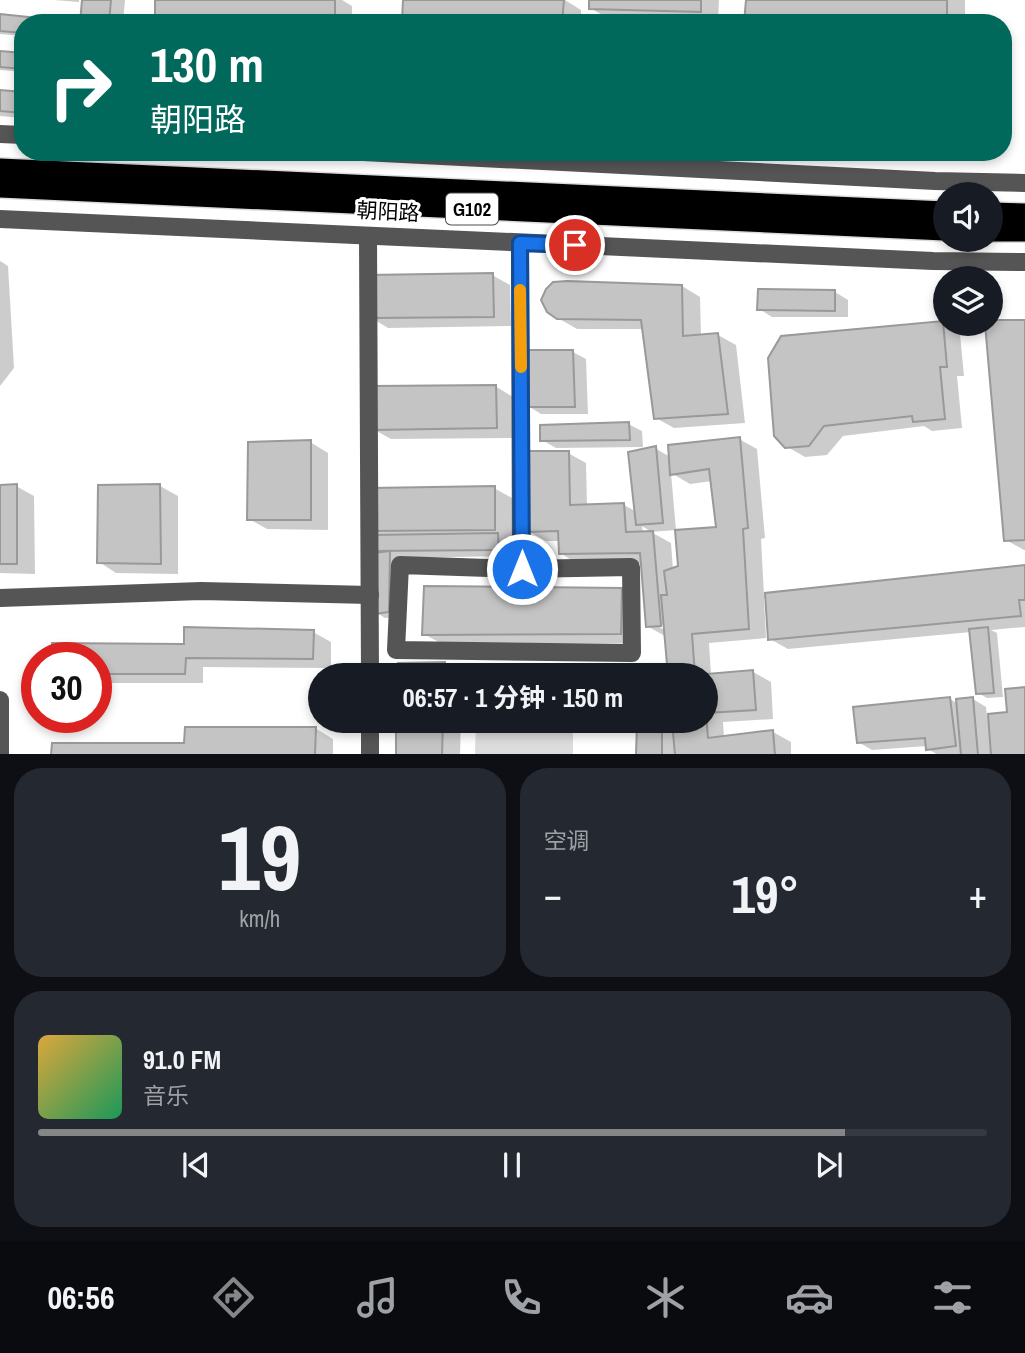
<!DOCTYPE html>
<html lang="zh">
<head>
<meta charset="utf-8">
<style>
  :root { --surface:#171b24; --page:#242831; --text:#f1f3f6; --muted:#9ea1a6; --line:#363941; --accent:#858687 }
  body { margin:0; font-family:"Archivo Narrow","Noto Sans SC",sans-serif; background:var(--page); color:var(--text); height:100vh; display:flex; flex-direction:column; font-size:26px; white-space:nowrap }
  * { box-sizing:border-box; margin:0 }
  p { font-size:23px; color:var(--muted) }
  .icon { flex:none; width:38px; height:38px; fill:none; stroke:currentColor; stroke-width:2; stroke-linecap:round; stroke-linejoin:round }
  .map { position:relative; height:754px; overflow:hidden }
  .side { display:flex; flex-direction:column; gap:14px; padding:14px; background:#0d0f14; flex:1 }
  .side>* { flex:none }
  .hud { position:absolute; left:14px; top:14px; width:998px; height:147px; border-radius:28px; box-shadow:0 4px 10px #0003; background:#00695c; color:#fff; overflow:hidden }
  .buttons { position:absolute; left:933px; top:182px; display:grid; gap:14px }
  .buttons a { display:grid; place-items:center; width:70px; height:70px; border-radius:50%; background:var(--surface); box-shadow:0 4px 10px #0003; font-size:35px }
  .speed { position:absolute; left:21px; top:642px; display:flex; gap:14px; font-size:35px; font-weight:700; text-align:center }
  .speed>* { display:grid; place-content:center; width:91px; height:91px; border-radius:50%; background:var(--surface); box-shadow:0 4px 10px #0003; line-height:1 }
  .speed .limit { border:10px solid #d22; background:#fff; color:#111 }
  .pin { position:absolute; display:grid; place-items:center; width:60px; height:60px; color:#fff; margin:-30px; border:4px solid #fff; border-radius:50%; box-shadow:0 2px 7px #0007 }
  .me { position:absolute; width:77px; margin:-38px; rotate:0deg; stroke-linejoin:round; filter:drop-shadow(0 0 5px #0008) }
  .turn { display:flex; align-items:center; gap:24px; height:147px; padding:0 21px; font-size:32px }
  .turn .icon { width:91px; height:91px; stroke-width:2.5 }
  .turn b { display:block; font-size:49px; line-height:60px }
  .big { font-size:52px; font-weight:700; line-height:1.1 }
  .side .tile { flex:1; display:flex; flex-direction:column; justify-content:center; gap:10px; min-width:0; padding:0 24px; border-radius:28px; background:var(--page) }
  .side .dial { align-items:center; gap:0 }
  .dial b { font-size:91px; line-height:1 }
  .song { display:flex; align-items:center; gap:21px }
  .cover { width:84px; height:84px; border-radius:10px; background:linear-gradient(135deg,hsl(40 70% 55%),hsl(150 70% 35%)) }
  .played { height:7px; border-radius:4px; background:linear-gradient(90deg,var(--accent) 85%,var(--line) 85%) }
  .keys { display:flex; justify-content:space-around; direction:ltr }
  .heat { display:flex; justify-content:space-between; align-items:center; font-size:38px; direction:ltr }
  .side .tiles { flex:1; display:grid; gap:14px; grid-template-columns:1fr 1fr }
  .tile:last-child { grid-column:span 2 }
  .trip { position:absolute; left:308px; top:663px; width:410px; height:70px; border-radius:35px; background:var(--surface); box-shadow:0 4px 10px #0003; font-weight:700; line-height:70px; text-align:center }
  .menu { display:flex; height:112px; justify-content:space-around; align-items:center; background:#090b0e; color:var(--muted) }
  .menu .icon { width:49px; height:49px }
  .menu .on { color:var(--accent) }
  .menu b { font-size:32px; color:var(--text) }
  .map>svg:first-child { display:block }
</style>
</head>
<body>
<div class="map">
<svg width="1025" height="755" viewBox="0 0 1025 755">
  <rect width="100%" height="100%" fill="#fff"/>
  <!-- green -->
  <polygon fill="#dcdcdc" points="476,721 573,721 573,754 475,754"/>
  <!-- shadow -->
  <g fill="#0003" fill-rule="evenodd">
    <polygon points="54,0 79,0 79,2"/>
    <polygon points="83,0 125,0 123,23 82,23"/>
    <polygon points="157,0 342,0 352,6 352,23 167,23 156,16"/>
    <polygon points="405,0 565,0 581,10 581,23 410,23 404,19"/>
    <polygon points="591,0 719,0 718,21 608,18 590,8"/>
    <polygon points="748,0 965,0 965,23 746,23"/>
    <polygon points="0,16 65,22 66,23 23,23 23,36 0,34"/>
    <polygon points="0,52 23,55 23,72 0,70"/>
    <polygon points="0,92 23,93 23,118 0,116"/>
    <polygon points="817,152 990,152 990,157"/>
    <polygon points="0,261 8,266 14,368 0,386"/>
    <polygon points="492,275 510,285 511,326 388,328 370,317"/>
    <polygon points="682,286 700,297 701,336 718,335 736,345 745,423 674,428 656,418 644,329 577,329 558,318"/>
    <polygon points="835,292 848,300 848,317 772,317 759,309"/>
    <polygon points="1025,322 1025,550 1024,550 1006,540 987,324"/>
    <polygon points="942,323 960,334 964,376 957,376 962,428 932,431 924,426 843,436 827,455 805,457 786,446"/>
    <polygon points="573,352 586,359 588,414 541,414 528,406"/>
    <polygon points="495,386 513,397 514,438 391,439 373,429"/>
    <polygon points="628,424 642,431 643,447 556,448 542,440"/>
    <path d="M 739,439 L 757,449 L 765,538 L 761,539 L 764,595 L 1025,566 L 1025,627 L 991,630 L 997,633 L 1003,697 L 987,698 L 978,693 L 971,632 L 788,649 L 770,639 L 767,598 L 764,598 L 766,638 L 709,643 L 711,675 L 753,672 L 771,682 L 773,719 L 723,722 L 724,738 L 773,732 L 791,742 L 791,755 L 638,755 L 639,721 L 705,721 L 705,676 L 670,676 L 665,636 L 647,626 L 642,563 L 578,564 L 560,553 L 560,541 L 546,541 L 528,531 L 568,453 L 586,463 L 587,506 L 624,505 L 637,512 L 655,448 L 670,457 ZM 671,473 L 690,484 L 712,481 L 717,528 L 680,567 L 673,570 L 671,543 L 651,532 L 676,530 ZM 642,526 L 653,533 L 643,533 ZM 657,622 L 666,627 L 666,631 L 656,625 Z"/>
    <polygon points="310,442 328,453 328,530 267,529 249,519"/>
    <polygon points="0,486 16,486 34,496 35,574 0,573"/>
    <polygon points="160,486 178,496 178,574 116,573 99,562"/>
    <polygon points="494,488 512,498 513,539 505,539 511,543 512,556 398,558 398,617 385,618 377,613 374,550 382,536 372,530"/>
    <polygon points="621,590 639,600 638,643 442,644 424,634"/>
    <polygon points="313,632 331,642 331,668 203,667 203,683 96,683 96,658 54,658"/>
    <polygon points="445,664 462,676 399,676"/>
    <polygon points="1025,689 1025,755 938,755 928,749 927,746 872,750 858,742 950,699 958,704 973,699 986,707 987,716 1009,714"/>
    <polygon points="398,721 461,721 460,755 397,755"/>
    <polygon points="315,728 333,739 333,755 53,755 186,745"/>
  </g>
  <!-- building -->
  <g fill="#c4c4c4" stroke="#999" stroke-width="2">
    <polygon points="82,0 111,0 109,23 80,23"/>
    <polygon points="155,0 335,0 335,19 155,17"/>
    <polygon points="403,0 564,0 562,23 402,20"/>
    <polygon points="589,0 701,0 701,12 589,9"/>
    <polygon points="746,0 947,0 947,23 744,23"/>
    <polygon points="0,14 66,21 66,23 23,23 23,33 0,31"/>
    <polygon points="0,51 23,53 23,69 0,67"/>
    <polygon points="0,90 23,92 23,113 0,111"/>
    <polygon points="493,273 494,317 369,318 368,275"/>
    <polygon points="567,281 682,285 683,336 718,333 728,414 654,419 641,320 557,319 547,312 541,300 546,289 553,282"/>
    <polygon points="758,289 835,290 835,311 757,310"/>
    <polygon points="990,320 1025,320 1025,540 1004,541 985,324 990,324"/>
    <polygon points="943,321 947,367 940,367 945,419 913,422 912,416 824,426 809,446 785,448 774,436 768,358 781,336"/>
    <polygon points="525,350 573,350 575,407 526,407"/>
    <polygon points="496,385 497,428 372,430 372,386"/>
    <polygon points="629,422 630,440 540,441 540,425"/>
    <polygon points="740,437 748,528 743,529 749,629 692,634 695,675 753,670 756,710 706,713 708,738 773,730 775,755 675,755 672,721 705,721 705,676 668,676 661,595 667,595 664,571 678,566 675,530 716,527 709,469 670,475 668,445"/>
    <polygon points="311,440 311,520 247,520 248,442"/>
    <polygon points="656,446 663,523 636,525 628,452"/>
    <polygon points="528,451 569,451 570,505 624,503 626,532 653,531 661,626 646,627 640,553 559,554 558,531 526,532"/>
    <polygon points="17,484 17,564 0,564 0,485"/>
    <polygon points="160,484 161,564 97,563 98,485"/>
    <polygon points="495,486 495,530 370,531 370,488"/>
    <polygon points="498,533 499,550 372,551 372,535"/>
    <polygon points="390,551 389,612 375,614 374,553"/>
    <polygon points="1025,565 1025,600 1019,600 1021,616 768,640 765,593"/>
    <polygon points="424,586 622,588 621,634 422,635"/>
    <polygon points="184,627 314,630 313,659 186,658 185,674 96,674 96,658 53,658 52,643 184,644"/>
    <polygon points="988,627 994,693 976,694 969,629"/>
    <polygon points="445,662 445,676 397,676 398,663"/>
    <rect x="637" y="673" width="24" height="3"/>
    <polygon points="1025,687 1025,755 991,755 988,714 1007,712 1005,689"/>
    <polygon points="950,697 956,746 926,750 925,738 857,743 853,707"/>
    <polygon points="973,697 978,755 961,755 956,699"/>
    <polygon points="396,721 443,721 442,755 396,755"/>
    <polygon points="637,721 662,721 662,755 636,755"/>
    <polygon points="185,727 316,727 315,755 51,755 52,743 184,743"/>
  </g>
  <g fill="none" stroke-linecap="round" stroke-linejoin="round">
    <!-- highway casing -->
    <g stroke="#dbdbdb" stroke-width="24">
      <g id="highway">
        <polyline points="0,169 945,212"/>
        <polyline points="0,187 945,230"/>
        <polyline points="990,213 1025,214"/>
        <polyline points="990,231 1025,231"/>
      </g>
    </g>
    <!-- minor -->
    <g stroke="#555" stroke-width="18">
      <polyline points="0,134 23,135"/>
      <polyline points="363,152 935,181 1025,183"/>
      <polyline points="0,219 933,261 1025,262"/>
      <polyline points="368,236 370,676"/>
      <polyline points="520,243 521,569 400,565 396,650 632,653 631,567 521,569"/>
      <polyline points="0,598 201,591 370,595"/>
      <polyline points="0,700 0,755"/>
      <polyline points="370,721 370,755"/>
    </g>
    <!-- highway -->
    <use href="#highway" stroke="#000" stroke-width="21"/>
  </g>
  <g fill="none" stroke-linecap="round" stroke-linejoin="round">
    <!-- route casing -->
    <g stroke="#114b97" stroke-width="18">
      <polyline id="route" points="522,569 520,243 575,245"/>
    </g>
    <!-- route -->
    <use href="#route" stroke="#1a73e8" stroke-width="12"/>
    <!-- slow -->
    <polyline stroke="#f59e0b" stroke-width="12" points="520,290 521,367"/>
  </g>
  <g text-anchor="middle" stroke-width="6" stroke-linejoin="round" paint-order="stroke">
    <!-- shield labels -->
    <rect fill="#fff" stroke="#4c4c4c" stroke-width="2" x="446" y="193.5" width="52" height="31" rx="5"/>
    <g font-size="19" font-weight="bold" fill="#000">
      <text x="472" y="216">G102</text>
    </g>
    <!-- street labels -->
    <g font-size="21" fill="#000" stroke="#fff">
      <text transform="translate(388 212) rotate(3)" y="7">朝阳路</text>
    </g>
  </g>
</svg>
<div class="buttons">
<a><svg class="icon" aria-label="sound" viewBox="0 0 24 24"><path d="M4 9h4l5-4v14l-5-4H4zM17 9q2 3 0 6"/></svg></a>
<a><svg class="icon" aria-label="layers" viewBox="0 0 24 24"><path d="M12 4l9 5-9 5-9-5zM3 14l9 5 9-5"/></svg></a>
</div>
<div class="speed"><div class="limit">30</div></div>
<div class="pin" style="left:575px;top:245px;background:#d93025"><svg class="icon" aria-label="arrive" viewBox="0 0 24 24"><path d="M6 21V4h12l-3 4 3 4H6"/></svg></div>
<svg class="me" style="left:522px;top:569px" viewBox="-20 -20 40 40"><circle r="17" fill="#1a73e8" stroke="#fff" stroke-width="3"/><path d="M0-11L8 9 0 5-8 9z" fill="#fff"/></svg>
<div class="trip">06:57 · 1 分钟 · 150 m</div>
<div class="hud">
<div class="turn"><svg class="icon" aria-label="right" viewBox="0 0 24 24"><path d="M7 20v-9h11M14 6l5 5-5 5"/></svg><div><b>130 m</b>朝阳路</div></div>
</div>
</div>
<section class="side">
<div class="tiles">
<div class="tile dial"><b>19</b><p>km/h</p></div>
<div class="tile"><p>空调</p>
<div class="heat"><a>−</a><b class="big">19°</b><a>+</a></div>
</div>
<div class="tile">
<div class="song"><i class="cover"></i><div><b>91.0 FM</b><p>音乐</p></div></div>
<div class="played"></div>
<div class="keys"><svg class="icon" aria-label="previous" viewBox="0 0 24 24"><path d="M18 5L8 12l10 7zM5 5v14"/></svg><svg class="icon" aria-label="pause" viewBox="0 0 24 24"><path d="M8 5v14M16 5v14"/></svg><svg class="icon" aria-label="next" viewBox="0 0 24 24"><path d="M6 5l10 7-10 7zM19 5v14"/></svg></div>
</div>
</div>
</section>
<nav class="menu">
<b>06:56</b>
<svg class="icon on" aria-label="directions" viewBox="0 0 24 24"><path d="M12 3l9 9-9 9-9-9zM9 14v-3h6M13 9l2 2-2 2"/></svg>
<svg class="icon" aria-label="music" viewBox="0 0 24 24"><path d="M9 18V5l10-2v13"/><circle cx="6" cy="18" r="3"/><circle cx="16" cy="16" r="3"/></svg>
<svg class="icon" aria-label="phone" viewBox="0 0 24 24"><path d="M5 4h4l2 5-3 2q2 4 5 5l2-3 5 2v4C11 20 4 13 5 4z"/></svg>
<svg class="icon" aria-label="climate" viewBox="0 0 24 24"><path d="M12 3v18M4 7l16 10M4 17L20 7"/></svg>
<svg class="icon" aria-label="car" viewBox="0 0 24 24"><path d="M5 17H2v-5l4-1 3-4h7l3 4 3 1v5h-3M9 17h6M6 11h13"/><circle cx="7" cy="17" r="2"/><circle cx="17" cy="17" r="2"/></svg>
<svg class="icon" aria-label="filters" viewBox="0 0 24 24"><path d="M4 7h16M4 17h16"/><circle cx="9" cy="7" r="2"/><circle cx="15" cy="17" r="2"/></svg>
</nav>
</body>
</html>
